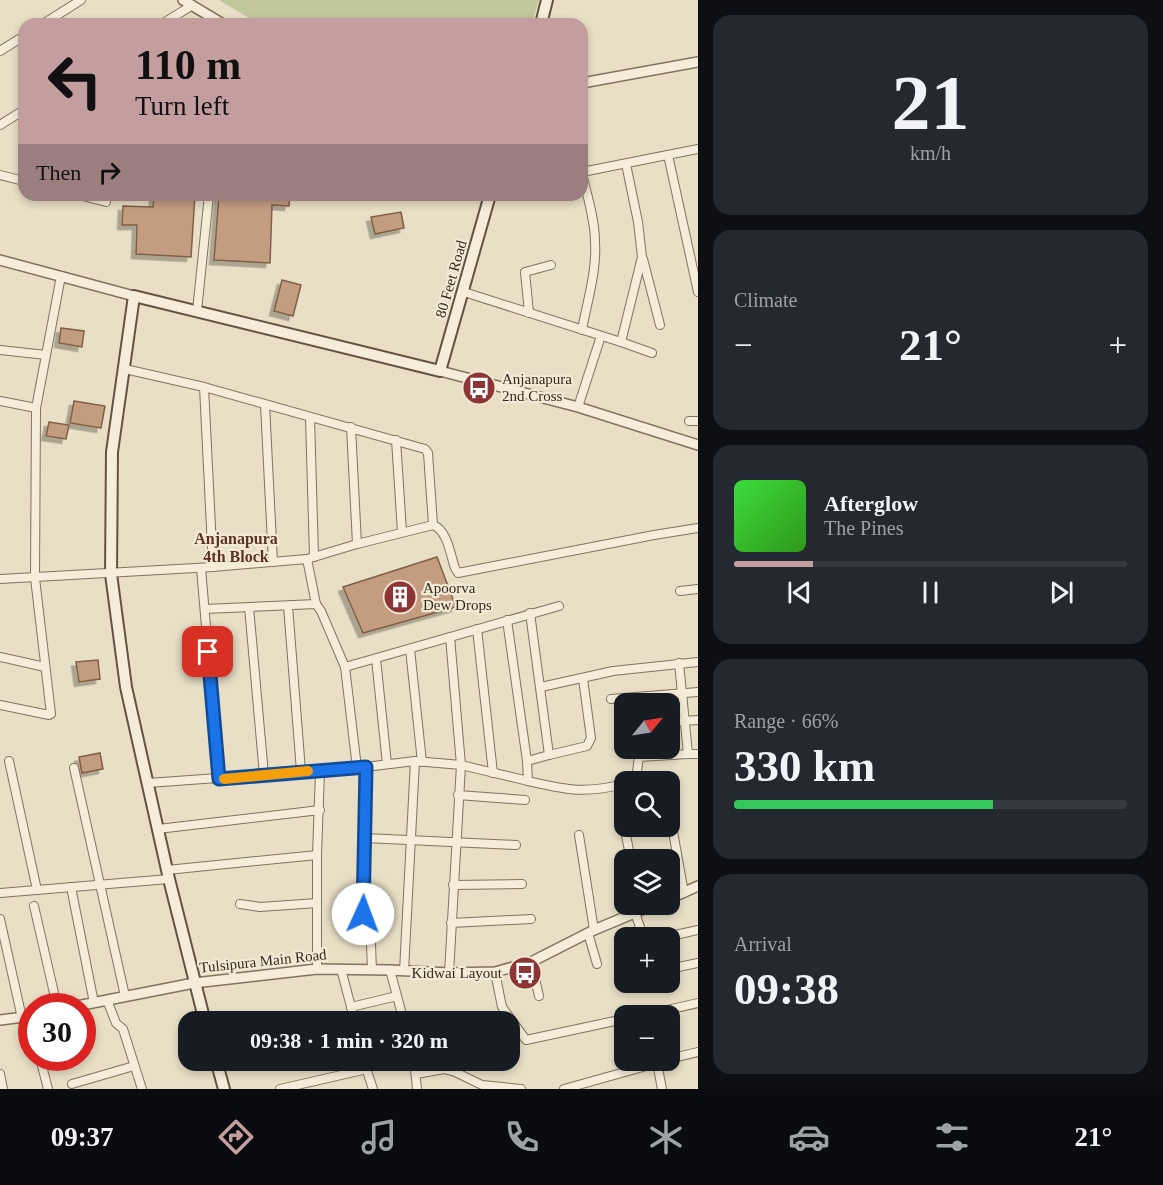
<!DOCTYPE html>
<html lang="en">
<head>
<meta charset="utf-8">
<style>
  :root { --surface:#171b24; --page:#242831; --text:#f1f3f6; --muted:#9ea1a6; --line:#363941; --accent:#c49e9f }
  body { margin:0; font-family:"Times New Roman",serif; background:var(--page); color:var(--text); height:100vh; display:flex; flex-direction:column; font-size:22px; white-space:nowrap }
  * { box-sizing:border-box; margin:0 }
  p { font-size:20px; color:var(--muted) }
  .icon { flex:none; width:33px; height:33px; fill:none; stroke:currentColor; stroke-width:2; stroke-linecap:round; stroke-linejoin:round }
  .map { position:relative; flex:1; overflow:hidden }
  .panel { display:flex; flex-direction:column; gap:15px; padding:15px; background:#0d0f14; width:465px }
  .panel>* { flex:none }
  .top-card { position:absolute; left:18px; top:18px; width:570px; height:183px; border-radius:18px; box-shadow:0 3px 9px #0003; background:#c49e9f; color:#111; overflow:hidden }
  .needle { width:39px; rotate:60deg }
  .tools { position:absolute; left:614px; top:693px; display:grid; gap:12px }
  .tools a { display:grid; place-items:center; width:66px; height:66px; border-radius:12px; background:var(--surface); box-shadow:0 3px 9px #0003; font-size:30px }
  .speed { position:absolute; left:18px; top:993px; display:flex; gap:12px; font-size:30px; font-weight:700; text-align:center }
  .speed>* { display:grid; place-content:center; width:78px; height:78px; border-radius:50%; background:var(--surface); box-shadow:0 3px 9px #0003; line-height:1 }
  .speed .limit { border:9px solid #d22; background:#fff; color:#111 }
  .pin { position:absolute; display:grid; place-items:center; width:51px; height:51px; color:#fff; margin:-26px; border-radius:12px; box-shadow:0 3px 9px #0006 }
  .me { position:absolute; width:66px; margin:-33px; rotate:2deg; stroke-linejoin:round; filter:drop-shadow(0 0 4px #0008) }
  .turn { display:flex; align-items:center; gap:21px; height:126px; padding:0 18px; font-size:27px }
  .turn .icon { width:78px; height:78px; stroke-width:2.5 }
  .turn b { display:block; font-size:42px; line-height:51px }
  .then { display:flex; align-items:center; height:57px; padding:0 18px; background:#0003; gap:12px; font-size:22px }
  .big { font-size:45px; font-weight:600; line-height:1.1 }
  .panel .widget { flex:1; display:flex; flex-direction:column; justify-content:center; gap:9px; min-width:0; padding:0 21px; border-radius:18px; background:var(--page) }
  .panel .dial { align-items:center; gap:0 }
  .dial b { font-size:78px; line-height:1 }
  .song { display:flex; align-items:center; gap:18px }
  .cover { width:72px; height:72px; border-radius:9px; background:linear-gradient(135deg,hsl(120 70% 55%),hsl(110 70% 35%)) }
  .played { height:6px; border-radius:3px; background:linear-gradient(90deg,var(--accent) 20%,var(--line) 20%) }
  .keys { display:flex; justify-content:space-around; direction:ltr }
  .heat { display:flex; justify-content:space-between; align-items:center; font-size:33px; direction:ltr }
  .charge { height:9px; border-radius:4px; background:linear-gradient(90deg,#34c759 66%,var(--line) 0) }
  .trip { position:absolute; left:178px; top:1011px; width:342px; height:60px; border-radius:18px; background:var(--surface); box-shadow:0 3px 9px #0003; font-weight:600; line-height:60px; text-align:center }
  .dock { display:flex; height:96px; justify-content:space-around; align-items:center; background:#090b0e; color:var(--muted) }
  .dock .icon { width:42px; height:42px }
  .dock .selected { color:var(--accent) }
  .dock b { font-size:27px; color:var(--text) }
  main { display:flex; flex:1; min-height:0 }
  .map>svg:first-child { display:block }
</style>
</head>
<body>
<main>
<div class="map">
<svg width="698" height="1089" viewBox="0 0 698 1089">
  <defs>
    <filter id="shadow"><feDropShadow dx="-4.5" dy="4.5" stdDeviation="0" flood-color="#0004"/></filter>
  </defs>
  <rect width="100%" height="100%" fill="#e9dfc6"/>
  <!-- green -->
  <polygon fill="#c1c69b" points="219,0 539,0 532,24 259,24"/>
  <!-- building -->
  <g fill="#c49d80" stroke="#805e46" stroke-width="1.5" filter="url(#shadow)">
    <polygon points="154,195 195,195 191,257 136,254 137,225 122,225 123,206 153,207"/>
    <polygon points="219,195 290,195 289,206 272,205 270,263 214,260"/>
    <polygon points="401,212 404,228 375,234 371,217"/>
    <polygon points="282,280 301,285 293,316 274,311"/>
    <polygon points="61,328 84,331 82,347 59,343"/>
    <polygon points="74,401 105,406 101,428 70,423"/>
    <polygon points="49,422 69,425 66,439 46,436"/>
    <polygon points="437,557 456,607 363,633 343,587"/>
    <polygon points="98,660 100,679 79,682 76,662"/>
    <polygon points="100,753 103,769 82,773 79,757"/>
  </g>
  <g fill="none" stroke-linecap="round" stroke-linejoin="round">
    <!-- minor casing -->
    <g stroke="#83725e" stroke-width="10">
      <g id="minor">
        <polyline points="43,24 81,0"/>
        <polyline points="162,24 191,6"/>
        <polyline points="0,51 24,36"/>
        <polyline points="0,125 24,110"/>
        <polyline points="668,155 698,292"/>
        <polyline points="582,172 698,149"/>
        <polyline points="0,175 24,181"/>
        <polyline points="79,195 106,202"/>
        <polyline points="643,259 660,325"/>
        <polyline points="464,292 621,342 652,353"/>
        <polyline points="197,311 209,195"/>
        <polyline points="529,313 525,272 551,265"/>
        <path d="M 582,330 C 587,302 597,271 595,242 C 595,219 587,196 582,173"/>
        <polyline points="621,342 642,257 638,222 626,164"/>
        <polyline points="0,350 46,355"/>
        <polyline points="125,369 204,387 425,449 428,453 433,525"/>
        <polyline points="204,387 213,567"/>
        <polyline points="0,401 36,408"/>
        <polyline points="265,405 273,562"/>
        <polyline points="578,407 601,336"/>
        <polyline points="310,417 314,557"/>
        <polyline points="689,421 698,421"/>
        <polyline points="351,427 357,544"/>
        <polyline points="396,440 402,532"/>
        <polyline points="307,559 316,604 321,611 345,667 559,606"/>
        <polyline points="201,568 219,779"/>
        <path d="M 0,579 L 213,567 L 307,559 L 357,544 L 433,525 C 448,531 450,554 455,568 L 458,573 L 654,535 L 698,528"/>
        <polyline points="680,591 698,589"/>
        <polyline points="288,606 301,771"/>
        <polyline points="249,607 264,775"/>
        <polyline points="205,609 316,604"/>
        <polyline points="477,629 493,773"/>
        <polyline points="410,649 422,762"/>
        <polyline points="0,657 45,667"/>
        <polyline points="376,659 387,764"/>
        <polyline points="345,667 357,768"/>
        <polyline points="541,687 613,671 698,662"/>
        <polyline points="611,699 698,692"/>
        <polyline points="0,705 49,715 51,714 35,578 36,408 61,276"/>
        <polyline points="669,722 698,720"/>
        <polyline points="688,754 698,754"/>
        <polyline points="549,755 587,746 591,738 583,679"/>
        <polyline points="9,761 37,890"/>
        <polyline points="527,761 549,755 530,613"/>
        <polyline points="367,767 362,914 371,945 372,970"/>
        <polyline points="74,768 125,996"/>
        <path d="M 528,781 C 568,790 584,794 624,784"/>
        <polyline points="634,782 636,778 639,757 688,754 679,663"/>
        <polyline points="148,783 357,768 415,761 461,765 528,781 527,761 507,620"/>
        <polyline points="458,795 525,800"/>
        <polyline points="620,806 631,860"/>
        <polyline points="670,815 684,893"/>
        <polyline points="158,829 320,810"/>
        <polyline points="579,835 594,930"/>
        <polyline points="365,838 516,845"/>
        <polyline points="167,870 317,855"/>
        <polyline points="453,885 522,884"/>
        <polyline points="71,887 94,1003"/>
        <polyline points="0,893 169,879"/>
        <polyline points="240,904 260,907 317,903"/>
        <polyline points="34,906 57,1006"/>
        <polyline points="635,913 644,938"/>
        <polyline points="0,919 22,1018"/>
        <polyline points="451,923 531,919"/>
        <polyline points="588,933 597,964"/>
        <polyline points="662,938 698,930"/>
        <polyline points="531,962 539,996"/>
        <polyline points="317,969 317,855 320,771"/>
        <polyline points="341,969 355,1022"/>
        <polyline points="669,969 698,963"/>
        <polyline points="390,970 404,1022"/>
        <polyline points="404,971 415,761"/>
        <polyline points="495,972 502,1007 526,1040 624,1019"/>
        <polyline points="449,973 461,765 450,637"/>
        <polyline points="107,1000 116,1023 123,1029 142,1089"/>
        <polyline points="351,1007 397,996"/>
        <polyline points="641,1016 698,1003"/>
        <polyline points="40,1058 48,1089"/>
        <polyline points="669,1059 698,1052"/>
        <polyline points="414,1060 417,1089"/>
        <polyline points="366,1068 373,1089"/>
        <polyline points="0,1074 3,1089"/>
        <polyline points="416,1074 444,1069 453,1071 482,1085 521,1089"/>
        <polyline points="72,1084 134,1066"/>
        <polyline points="280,1089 363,1070 366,1068 366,1060"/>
        <polyline points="564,1089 657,1063"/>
        <polyline points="662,1089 657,1063 663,1060"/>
      </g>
    </g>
    <!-- tertiary casing -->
    <g stroke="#83725e" stroke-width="12">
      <g id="tertiary">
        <polyline points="183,0 223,24"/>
        <polyline points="582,83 698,62"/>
        <polyline points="0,260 134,296"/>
        <polyline points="440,371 578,407 698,445"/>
        <polyline points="669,899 698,886"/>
        <polyline points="77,1006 194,983 317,969 390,970 449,973 495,972 531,962 594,930 656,904"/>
        <polyline points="0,1020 32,1016"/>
      </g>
    </g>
    <!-- secondary casing -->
    <g stroke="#655341" stroke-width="14">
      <g id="secondary">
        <polyline points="541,24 547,0"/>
        <polyline points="205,1022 169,879 126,687 111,574 112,452 134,296 440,371 490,195"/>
        <polyline points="216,1060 224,1089"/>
      </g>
    </g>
    <!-- minor -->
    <use href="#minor" stroke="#f5edd9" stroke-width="8"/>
    <!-- tertiary -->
    <use href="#tertiary" stroke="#f5edd9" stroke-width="9"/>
    <!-- secondary -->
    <use href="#secondary" stroke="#f5edd9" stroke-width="10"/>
  </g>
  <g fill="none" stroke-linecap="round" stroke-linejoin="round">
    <!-- route casing -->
    <g stroke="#114b97" stroke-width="15">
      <polyline id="route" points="208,652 219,779 366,767 363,914"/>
    </g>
    <!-- route -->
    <use href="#route" stroke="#1a73e8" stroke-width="10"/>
    <!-- slow -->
    <polyline stroke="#f59e0b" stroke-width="10" points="224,779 308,771"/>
  </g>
  <!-- icons -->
  <defs>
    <g id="bus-disc" transform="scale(1.725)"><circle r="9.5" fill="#8c3534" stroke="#f2ead5"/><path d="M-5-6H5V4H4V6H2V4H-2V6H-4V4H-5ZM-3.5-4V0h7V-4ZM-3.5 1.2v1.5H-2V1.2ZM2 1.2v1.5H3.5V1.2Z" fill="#fff"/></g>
    <g id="building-disc" transform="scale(1.725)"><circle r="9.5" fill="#8c3534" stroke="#f2ead5"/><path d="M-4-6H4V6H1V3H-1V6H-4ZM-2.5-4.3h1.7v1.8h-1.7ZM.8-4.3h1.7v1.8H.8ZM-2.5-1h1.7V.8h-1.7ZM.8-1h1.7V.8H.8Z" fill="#fff"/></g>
  </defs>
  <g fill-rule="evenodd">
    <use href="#bus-disc" x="479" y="388"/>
    <use href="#building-disc" x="400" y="597"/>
    <use href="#bus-disc" x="525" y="973"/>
  </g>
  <g text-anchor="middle" stroke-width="4.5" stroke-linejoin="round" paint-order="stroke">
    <!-- street labels -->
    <g font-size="15" fill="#352a20" stroke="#f2ead5">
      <text transform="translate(451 279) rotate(-74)" y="5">80 Feet Road</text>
      <text transform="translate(263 961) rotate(-6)" y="5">Tulsipura Main Road</text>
    </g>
    <!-- poi labels -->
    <g font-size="15" fill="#352a20" stroke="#f2ead5" text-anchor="start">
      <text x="502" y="384">Anjanapura<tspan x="502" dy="17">2nd Cross</tspan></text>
      <text x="423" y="593">Apoorva<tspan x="423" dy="17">Dew Drops</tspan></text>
      <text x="502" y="978" text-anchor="end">Kidwai Layout</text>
    </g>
    <!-- neighbourhood labels -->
    <g font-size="16" font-weight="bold" fill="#5d3124" stroke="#f2ead5">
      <text x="236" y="544">Anjanapura<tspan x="236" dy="18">4th Block</tspan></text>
    </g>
  </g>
</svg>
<div class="tools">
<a><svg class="needle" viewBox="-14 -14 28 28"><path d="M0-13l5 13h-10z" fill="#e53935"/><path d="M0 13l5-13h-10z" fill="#9ea1a6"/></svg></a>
<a><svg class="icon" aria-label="search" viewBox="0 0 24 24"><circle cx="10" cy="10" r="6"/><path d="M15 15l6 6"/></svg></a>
<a><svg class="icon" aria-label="layers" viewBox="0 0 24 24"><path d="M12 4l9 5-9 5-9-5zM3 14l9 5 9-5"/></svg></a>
<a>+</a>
<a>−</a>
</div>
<div class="speed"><div class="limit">30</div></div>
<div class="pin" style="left:208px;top:652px;background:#d93025"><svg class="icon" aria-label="arrive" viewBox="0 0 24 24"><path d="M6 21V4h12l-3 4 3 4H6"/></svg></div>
<svg class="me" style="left:363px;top:914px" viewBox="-20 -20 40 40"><circle r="19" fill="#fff"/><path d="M0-13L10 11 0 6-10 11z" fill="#1a73e8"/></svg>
<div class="trip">09:38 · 1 min · 320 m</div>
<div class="top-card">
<div class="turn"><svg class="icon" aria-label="left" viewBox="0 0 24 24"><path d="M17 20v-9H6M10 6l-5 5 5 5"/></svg><div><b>110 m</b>Turn left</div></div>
<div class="then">Then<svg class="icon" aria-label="right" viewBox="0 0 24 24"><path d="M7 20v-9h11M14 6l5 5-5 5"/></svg></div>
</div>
</div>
<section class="panel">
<div class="widget dial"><b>21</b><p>km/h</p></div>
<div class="widget"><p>Climate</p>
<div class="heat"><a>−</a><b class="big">21°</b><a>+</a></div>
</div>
<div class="widget">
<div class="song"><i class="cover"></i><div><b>Afterglow</b><p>The Pines</p></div></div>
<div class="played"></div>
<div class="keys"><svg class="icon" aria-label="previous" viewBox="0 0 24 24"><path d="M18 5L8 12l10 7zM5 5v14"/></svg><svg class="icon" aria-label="pause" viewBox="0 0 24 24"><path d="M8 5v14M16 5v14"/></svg><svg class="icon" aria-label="next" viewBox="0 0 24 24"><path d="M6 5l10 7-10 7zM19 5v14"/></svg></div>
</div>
<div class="widget"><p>Range · 66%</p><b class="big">330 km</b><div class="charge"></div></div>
<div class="widget"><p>Arrival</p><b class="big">09:38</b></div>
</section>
</main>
<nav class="dock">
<b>09:37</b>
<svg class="icon selected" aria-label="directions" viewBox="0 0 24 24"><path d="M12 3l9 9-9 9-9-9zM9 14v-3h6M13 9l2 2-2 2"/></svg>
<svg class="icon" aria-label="music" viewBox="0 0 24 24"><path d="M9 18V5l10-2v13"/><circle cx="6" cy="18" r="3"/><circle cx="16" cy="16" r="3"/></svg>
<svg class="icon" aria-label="phone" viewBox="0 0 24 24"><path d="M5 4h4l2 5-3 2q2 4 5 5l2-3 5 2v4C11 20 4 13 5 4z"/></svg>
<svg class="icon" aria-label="climate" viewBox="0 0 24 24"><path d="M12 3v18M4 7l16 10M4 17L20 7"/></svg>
<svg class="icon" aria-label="car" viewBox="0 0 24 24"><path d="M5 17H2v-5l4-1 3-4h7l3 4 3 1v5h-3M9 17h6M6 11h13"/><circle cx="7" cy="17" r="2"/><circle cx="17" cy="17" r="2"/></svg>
<svg class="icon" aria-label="filters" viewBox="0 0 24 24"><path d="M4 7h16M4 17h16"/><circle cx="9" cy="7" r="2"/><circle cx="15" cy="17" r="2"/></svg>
<b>21°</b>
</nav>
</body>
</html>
